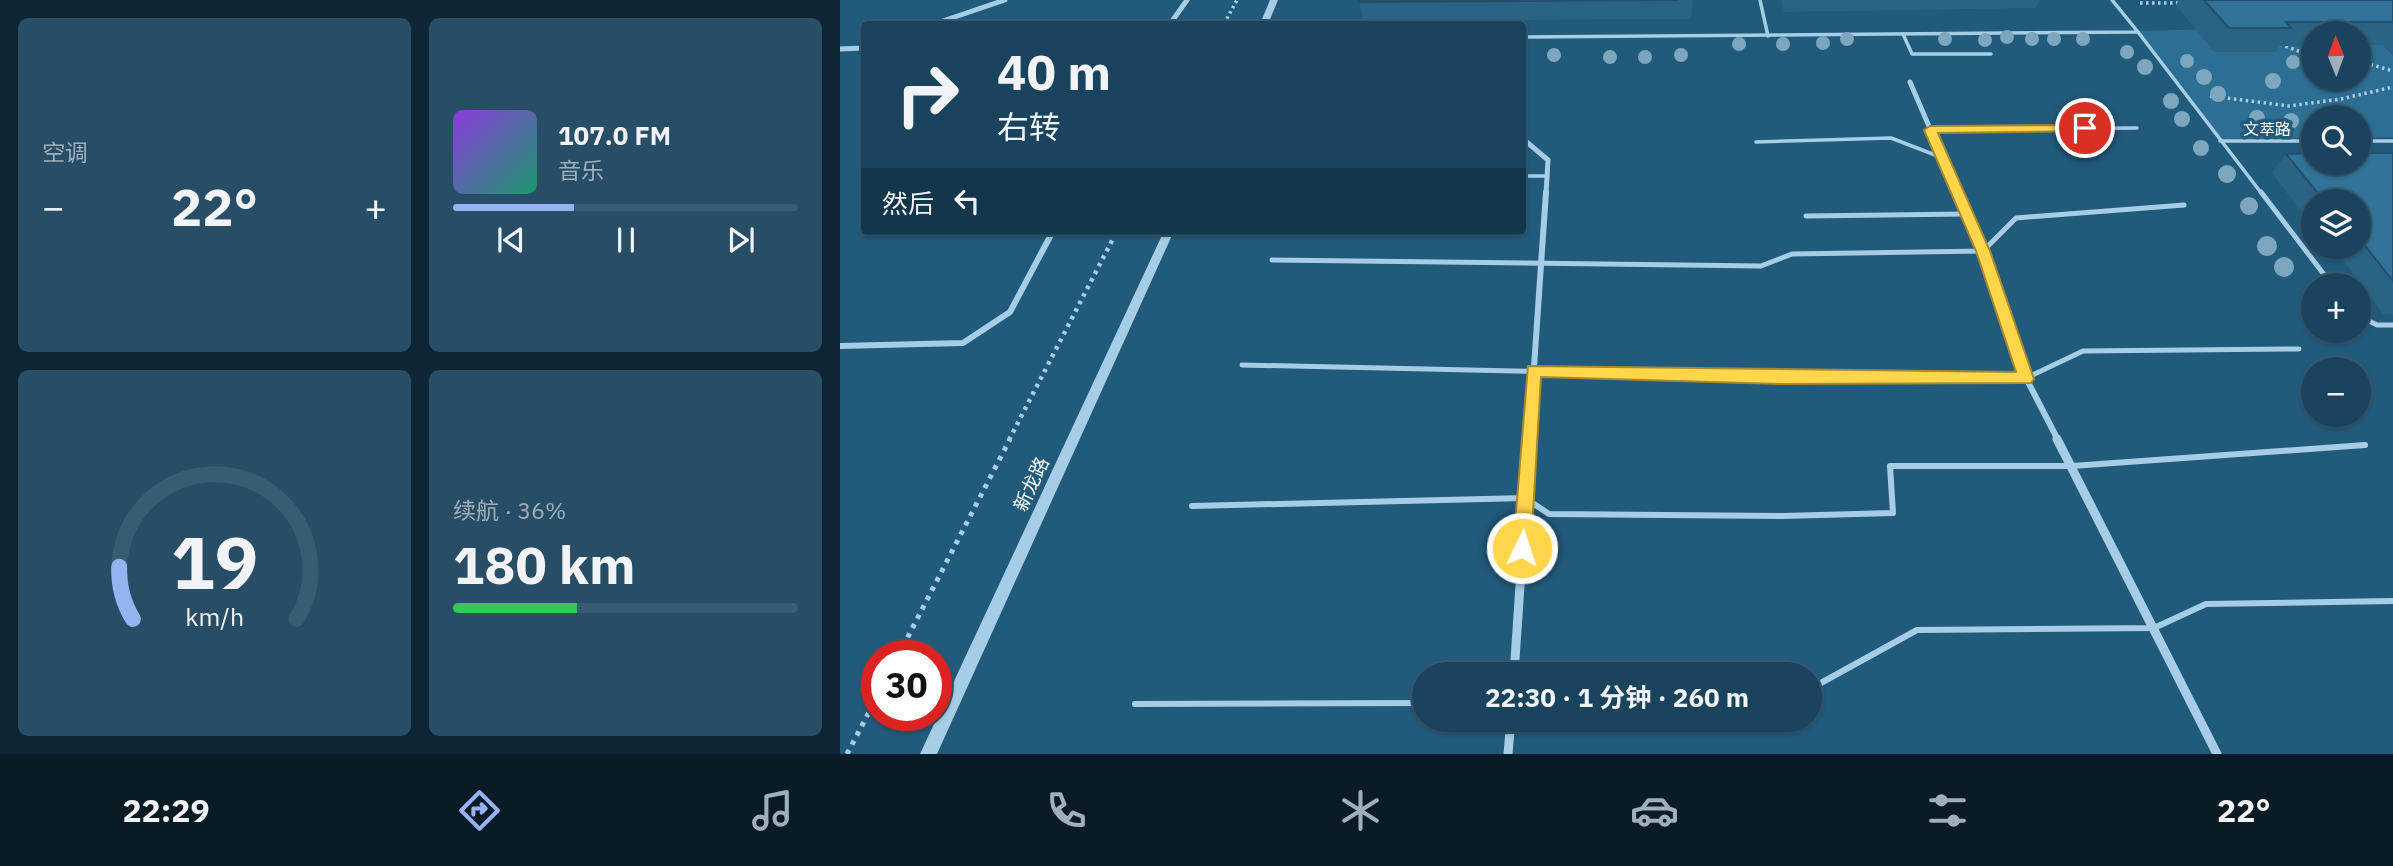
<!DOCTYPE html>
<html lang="zh">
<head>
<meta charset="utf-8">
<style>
  :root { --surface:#1a445d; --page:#274e66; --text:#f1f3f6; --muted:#9fb0bc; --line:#385c72; --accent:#95b2f1 }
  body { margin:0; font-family:"IBM Plex Sans","Noto Sans SC",sans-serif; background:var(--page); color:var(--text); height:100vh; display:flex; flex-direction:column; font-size:26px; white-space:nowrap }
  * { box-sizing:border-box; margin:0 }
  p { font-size:23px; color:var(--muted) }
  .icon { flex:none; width:38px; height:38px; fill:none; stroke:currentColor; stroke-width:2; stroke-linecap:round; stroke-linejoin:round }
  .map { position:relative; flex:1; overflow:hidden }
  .panel { display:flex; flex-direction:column; gap:18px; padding:18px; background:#0e2533; width:840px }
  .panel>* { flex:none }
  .top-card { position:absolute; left:21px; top:21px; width:665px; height:214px; border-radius:7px; box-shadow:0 2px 5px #0004,0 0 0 2px var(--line); background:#1a445d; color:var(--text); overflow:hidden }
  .needle { width:46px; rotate:359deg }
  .tools { position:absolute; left:1461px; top:21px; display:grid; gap:14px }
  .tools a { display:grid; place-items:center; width:70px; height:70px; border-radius:50%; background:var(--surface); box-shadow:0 2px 5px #0004,0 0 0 2px var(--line); font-size:35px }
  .speed { position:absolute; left:21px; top:640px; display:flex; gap:14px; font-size:35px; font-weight:700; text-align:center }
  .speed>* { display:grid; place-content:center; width:91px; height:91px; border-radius:50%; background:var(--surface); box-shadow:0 2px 5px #0004,0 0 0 2px var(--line); line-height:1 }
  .speed .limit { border:10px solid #d22; background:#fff; color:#111 }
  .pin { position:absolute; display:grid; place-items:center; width:60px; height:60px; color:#fff; margin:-30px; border:4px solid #fff; border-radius:50%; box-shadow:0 2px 7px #0007 }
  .me { position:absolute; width:77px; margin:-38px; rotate:4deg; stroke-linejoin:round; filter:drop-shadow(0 0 5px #0008) }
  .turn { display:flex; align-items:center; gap:24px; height:147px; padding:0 21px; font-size:32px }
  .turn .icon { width:91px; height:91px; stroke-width:2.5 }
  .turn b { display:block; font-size:49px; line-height:60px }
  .then { display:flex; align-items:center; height:66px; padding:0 21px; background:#0003; gap:14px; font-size:26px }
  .big { font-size:52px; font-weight:700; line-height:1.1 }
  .panel .card { flex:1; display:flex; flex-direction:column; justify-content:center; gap:10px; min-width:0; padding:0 24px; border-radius:10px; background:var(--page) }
  .panel .dial { align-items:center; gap:0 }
  .dial svg { height:182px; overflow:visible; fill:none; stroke:var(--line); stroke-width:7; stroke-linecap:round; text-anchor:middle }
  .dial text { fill:var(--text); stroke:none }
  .song { display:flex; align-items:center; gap:21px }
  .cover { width:84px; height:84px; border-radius:10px; background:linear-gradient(135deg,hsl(270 70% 55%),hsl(160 70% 35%)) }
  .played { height:7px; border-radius:4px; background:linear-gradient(90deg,var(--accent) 35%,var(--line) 35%) }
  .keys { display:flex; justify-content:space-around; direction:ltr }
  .heat { display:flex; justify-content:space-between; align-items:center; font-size:38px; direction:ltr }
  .charge { height:10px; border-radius:5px; background:linear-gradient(90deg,#34c759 36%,var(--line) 0) }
  .panel .tiles { flex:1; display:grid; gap:18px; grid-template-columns:repeat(2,1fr) }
  .trip { position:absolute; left:572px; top:662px; width:410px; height:70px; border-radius:35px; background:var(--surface); box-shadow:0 2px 5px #0004,0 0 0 2px var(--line); font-weight:700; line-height:70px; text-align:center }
  .tabs { display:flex; height:112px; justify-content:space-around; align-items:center; background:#0a1b25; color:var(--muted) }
  .tabs .icon { width:49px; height:49px }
  .tabs .active { color:var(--accent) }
  .tabs b { font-size:32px; color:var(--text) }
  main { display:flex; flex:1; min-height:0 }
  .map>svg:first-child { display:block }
</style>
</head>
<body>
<main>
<section class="panel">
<div class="tiles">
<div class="card"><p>空调</p>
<div class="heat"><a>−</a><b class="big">22°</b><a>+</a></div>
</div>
<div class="card">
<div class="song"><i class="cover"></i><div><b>107.0 FM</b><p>音乐</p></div></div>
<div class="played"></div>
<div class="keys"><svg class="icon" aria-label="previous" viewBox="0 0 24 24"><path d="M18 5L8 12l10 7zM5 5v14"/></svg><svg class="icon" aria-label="pause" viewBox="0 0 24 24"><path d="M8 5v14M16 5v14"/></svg><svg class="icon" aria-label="next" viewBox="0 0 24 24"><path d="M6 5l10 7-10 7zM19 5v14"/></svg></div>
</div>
<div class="card dial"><svg viewBox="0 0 100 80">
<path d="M14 69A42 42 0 1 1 86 69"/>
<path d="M14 69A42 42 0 0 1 8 46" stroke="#95b2f1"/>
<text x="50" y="56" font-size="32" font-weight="700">19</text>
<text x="50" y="72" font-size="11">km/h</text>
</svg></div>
<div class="card"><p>续航 · 36%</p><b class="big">180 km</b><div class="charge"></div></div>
</div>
</section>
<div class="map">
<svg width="1553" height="754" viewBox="0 0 1553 754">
  <rect width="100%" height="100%" fill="#225a7c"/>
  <!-- green -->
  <polygon fill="#2c6e94" points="1414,28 1460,46 1473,46 1474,79 1519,79 1519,45 1543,45 1553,55 1553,137 1519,138 1519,117 1474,117 1473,138 1379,139 1298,31"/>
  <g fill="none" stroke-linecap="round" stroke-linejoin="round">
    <!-- path-far2 -->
    <g stroke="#a5cee6" stroke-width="3.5" stroke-dasharray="2.5 3.5" stroke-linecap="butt">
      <polyline points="1300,3 1340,3"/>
      <polyline points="384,24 397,0"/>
      <polyline points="1440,44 1474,57"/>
      <polyline points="1519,61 1553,71"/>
      <polyline points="1370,96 1449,106 1501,99 1553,87"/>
    </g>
    <!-- path-far1 -->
    <polyline stroke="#a5cee6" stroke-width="4.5" stroke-dasharray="3.5 5" stroke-linecap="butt" points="169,440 277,231"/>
    <!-- path -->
    <g stroke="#a5cee6" stroke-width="5" stroke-dasharray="4.5 6" stroke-linecap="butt">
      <polyline points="58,656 170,439"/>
      <polyline points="7,754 37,697"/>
    </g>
    <!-- service-far2 -->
    <g stroke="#a5cee6" stroke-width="3.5">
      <polyline points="920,0 928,36"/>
      <polyline points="1298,32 1422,194"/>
      <polyline points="1063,34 1072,54 1151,54"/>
      <polyline points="682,37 1298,32 1272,0"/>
      <polyline points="1090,130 1297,128"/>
      <polyline points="1380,141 1474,141"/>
      <polyline points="1519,141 1553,141"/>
      <polyline points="916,142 1051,138 1103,158"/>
      <polyline points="682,176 706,176"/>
    </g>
    <!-- service-far1 -->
    <g stroke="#a5cee6" stroke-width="5">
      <polyline points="1421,192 1492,285"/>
      <polyline points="966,216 1126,214"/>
      <polyline points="432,260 921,266 952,254 1143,251 1176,218 1344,205"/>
      <polyline points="1519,316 1537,325 1553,325"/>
      <polyline points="402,365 941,377 1186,378 1243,351 1459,349"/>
    </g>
    <!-- service -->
    <g stroke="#a5cee6" stroke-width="6">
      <polyline points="352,506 685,498 709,514 943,516 1053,513 1050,466 1232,466 1525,445"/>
      <polyline points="970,689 1077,630 1314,628 1366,604 1553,601"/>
      <polyline points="295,704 584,703"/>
    </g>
    <!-- minor-far2 -->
    <g stroke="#a5cee6" stroke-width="5">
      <polyline points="94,24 165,0"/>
      <polyline points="330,24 347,0"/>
      <polyline points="0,49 24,48"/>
      <polyline points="1070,82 1118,194"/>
      <polyline points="682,138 708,160 706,194"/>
    </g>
    <!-- minor-far1 -->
    <g stroke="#a5cee6" stroke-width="6">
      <polyline points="1118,192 1143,251 1186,378 1218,440"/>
      <polyline points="0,346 123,343 170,312 213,231"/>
      <polyline points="689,440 706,192"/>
    </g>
    <!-- minor -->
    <g stroke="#a5cee6" stroke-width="9">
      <polyline points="1217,439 1377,754"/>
      <polyline points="674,674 690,439"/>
      <polyline points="668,754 671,719"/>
    </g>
    <!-- tertiary -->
    <g fill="#a5cee6" fill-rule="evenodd">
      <polygon points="430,0 438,0 428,24 420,24"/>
      <polygon points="324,231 334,231 97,754 80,754"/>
    </g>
  </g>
  <!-- trees -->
  <g fill="#7da6bf">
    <circle cx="1167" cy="37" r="7"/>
    <circle cx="1007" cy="39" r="7"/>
    <circle cx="1105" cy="39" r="7"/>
    <circle cx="1192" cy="39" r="7"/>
    <circle cx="1214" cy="39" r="7"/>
    <circle cx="1243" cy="39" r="7"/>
    <circle cx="1145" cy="40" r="7"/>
    <circle cx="983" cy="43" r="7"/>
    <circle cx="899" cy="44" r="7"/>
    <circle cx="943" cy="44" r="7"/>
    <circle cx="1287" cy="52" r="7"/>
    <circle cx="714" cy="55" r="7"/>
    <circle cx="841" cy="55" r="7"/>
    <circle cx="770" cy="57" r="7"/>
    <circle cx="805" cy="57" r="7"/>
    <circle cx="1347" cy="61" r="7"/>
    <circle cx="1453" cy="62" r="7"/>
    <circle cx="1305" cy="67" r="8"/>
    <circle cx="1364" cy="77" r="8"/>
    <circle cx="1433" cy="81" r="8"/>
    <circle cx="1378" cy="94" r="8"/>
    <circle cx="1331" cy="101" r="8"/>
    <circle cx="1417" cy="118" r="8"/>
    <circle cx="1342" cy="119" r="8"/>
    <circle cx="1451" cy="121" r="8"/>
    <circle cx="1361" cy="148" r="8"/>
    <circle cx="1387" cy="174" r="9"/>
    <circle cx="1409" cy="206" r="9"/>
    <circle cx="1427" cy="246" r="10"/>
    <circle cx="1444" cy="267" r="10"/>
  </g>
  <!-- wall -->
  <g fill="#2a6384">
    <polygon points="853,0 851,19 524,21 519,2"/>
    <polygon points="941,0 1200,0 1196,8 944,12"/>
    <polygon points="1339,0 1553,0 1553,55 1543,45 1519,45 1519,33 1474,33 1474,46 1439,46 1435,52 1374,52 1336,5"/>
    <polygon points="1553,153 1553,314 1543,314 1493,247 1519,247 1519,201 1474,201 1474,221 1468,221 1432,173 1446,154"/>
  </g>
  <!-- building -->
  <g fill="#317399" stroke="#22506b" stroke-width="2">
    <polygon points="520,0 838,0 519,2"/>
    <polygon points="1364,0 1553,0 1553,22 1446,22 1451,28 1389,28"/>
    <polygon points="1474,153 1474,163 1519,163 1519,153 1553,153 1553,281 1519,238 1519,201 1484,201 1446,154"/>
  </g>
  <!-- route -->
  <polygon fill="#ffd54a" stroke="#a68a30" stroke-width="2" points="1245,125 1250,126 1250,131 1098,133 1150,251 1194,379 1191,383 941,384 701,377 691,548 688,554 682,557 675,554 673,548 688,366 1176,372 1136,251 1084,130 1090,126"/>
  <g text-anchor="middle" stroke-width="7" stroke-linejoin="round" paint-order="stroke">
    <!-- far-street labels -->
    <g font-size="16" fill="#fff" stroke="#225a7c">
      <text x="1427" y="135">文萃路</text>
    </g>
    <!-- street labels -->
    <g font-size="19" fill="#fff" stroke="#225a7c">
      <text transform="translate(191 484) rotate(-65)" y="7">新龙路</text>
    </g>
  </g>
</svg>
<div class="tools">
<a><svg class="needle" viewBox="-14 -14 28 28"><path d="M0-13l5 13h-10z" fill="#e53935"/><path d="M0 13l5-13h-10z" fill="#9fb0bc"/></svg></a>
<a><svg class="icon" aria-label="search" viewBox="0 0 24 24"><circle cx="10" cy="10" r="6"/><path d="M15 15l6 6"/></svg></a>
<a><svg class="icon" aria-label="layers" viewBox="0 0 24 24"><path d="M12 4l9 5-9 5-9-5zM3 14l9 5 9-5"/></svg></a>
<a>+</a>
<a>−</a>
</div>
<div class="speed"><div class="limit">30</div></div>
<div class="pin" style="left:1245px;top:128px;background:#d93025"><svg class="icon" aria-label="arrive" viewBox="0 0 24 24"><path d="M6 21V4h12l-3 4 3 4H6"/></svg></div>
<svg class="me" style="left:682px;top:548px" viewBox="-20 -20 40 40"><circle r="17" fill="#ffd54a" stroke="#fff" stroke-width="3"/><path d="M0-11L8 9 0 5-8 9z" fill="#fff"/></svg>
<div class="trip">22:30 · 1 分钟 · 260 m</div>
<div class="top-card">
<div class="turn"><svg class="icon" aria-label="right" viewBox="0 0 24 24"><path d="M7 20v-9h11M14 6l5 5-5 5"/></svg><div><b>40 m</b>右转</div></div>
<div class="then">然后<svg class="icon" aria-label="left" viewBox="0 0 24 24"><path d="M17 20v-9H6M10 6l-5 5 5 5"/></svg></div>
</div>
</div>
</main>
<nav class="tabs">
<b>22:29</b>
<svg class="icon active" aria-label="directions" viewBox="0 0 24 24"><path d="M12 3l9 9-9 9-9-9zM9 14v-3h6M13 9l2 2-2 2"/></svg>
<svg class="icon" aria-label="music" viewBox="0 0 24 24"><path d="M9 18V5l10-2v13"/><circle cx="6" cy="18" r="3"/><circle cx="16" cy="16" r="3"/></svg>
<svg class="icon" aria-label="phone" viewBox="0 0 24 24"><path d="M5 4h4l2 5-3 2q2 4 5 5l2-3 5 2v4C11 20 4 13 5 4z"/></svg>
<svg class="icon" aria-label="climate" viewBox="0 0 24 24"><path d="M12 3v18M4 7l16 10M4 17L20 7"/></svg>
<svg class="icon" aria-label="car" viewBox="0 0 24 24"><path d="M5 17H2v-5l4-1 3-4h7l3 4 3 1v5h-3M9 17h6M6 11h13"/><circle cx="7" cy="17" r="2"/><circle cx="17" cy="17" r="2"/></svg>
<svg class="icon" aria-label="filters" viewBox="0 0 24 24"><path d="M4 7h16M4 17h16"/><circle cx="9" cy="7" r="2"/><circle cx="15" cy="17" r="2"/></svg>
<b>22°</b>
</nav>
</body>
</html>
